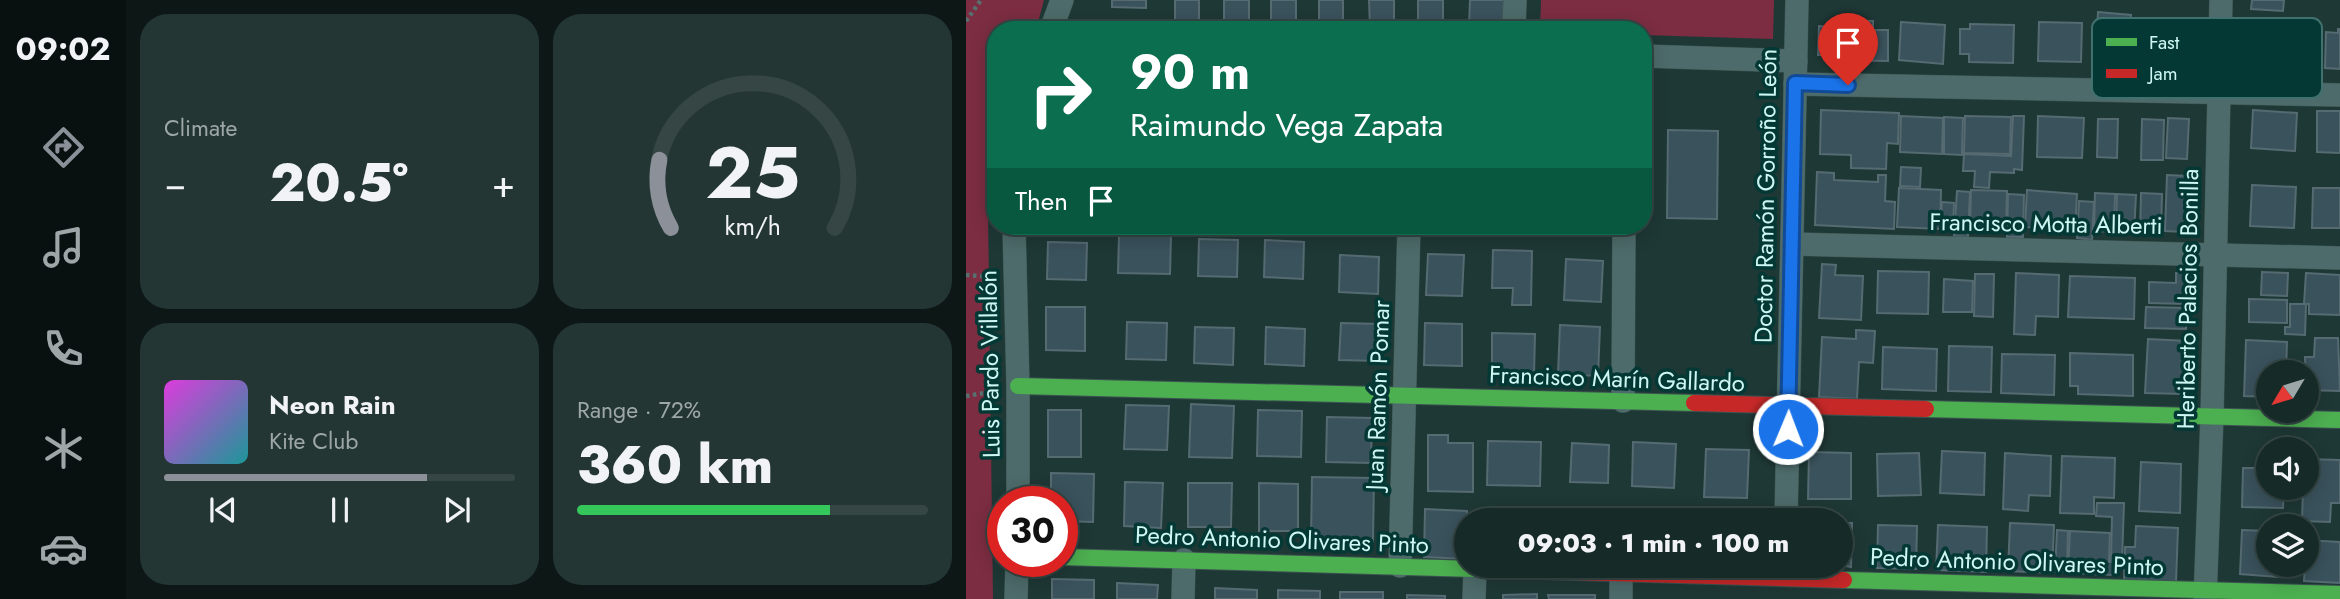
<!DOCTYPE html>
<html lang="en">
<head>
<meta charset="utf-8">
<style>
  :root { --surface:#162a28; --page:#233634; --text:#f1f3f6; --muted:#9ea7a8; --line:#354645; --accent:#8c9099 }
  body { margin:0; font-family:Jost,sans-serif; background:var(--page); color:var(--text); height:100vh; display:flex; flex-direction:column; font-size:26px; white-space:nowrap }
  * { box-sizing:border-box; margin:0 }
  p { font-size:23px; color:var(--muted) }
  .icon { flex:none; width:38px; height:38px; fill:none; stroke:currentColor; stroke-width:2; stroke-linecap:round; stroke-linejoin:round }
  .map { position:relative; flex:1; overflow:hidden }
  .drawer { display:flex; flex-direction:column; gap:14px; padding:14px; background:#0c1716; width:840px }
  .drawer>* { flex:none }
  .guide { position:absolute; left:21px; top:21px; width:665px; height:214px; border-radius:28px; box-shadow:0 4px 18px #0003,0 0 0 2px var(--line); background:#0b6e4f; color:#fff; overflow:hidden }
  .needle { width:46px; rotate:232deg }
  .fabs { position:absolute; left:1290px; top:360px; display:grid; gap:14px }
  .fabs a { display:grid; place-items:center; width:63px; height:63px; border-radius:50%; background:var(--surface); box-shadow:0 4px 18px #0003,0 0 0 2px var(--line); font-size:35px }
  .speed { position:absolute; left:21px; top:486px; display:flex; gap:14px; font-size:35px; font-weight:700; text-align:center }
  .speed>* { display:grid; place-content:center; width:91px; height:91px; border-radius:50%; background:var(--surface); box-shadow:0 4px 18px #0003,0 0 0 2px var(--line); line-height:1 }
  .speed .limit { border:10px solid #d22; background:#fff; color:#111 }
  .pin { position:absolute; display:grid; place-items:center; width:60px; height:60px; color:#fff; margin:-72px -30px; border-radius:50% 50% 50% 0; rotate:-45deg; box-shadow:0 0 7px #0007 }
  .pin .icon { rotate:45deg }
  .me { position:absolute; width:77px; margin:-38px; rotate:1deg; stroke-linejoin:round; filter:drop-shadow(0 0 5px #0008) }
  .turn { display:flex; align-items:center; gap:24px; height:147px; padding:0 28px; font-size:32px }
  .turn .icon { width:91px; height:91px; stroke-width:2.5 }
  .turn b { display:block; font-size:49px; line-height:60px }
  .then { display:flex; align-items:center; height:66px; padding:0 28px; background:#0003; gap:14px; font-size:26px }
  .big { font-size:52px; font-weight:800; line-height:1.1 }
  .drawer .widget { flex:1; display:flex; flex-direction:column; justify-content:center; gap:10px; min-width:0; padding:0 24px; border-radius:28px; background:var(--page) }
  .drawer .dial { align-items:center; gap:0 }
  .dial svg { height:182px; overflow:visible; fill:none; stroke:var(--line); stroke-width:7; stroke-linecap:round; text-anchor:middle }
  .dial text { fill:var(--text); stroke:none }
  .song { display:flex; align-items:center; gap:21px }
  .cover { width:84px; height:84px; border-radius:10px; background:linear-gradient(135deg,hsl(300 70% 55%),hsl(180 70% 35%)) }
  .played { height:7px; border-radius:4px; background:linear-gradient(90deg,var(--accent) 75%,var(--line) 75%) }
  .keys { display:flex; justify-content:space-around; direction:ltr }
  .heat { display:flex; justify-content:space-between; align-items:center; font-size:38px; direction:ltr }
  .charge { height:10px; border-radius:5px; background:linear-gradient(90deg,#34c759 72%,var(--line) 0) }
  .drawer .tiles { flex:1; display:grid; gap:14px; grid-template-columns:repeat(2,1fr) }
  .trip { position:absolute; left:488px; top:508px; width:399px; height:70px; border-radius:35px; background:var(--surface); box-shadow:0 4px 18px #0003,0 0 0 2px var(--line); font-weight:800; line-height:70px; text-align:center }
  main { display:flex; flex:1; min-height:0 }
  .menu { display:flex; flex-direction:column; width:126px; justify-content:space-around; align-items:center; background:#091110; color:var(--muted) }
  .menu .icon { width:49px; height:49px }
  .menu .selected { color:var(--accent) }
  .menu b { font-size:32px; color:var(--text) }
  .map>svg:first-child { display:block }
</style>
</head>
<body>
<main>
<nav class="menu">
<b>09:02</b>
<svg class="icon selected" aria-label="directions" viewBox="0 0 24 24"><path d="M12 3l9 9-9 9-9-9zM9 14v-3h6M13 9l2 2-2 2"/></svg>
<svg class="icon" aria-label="music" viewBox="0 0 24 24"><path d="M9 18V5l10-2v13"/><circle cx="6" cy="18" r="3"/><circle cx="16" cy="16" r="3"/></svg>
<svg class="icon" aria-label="phone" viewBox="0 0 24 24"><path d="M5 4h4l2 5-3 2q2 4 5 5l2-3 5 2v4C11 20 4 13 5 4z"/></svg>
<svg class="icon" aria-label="climate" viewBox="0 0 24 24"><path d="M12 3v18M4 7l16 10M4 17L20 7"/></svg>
<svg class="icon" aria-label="car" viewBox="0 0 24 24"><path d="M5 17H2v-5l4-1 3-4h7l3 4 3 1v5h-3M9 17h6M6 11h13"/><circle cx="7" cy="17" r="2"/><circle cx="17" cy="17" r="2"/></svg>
</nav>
<section class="drawer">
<div class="tiles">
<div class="widget"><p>Climate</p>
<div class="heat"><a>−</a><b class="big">20.5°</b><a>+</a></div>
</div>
<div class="widget dial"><svg viewBox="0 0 100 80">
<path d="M14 69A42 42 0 1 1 86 69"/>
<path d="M14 69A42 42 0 0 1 9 39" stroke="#8c9099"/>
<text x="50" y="56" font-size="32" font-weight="700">25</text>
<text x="50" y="72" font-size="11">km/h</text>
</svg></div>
<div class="widget">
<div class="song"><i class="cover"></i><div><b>Neon Rain</b><p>Kite Club</p></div></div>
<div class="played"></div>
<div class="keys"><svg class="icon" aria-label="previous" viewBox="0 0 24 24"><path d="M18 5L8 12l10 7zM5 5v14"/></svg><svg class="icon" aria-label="pause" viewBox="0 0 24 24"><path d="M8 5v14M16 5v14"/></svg><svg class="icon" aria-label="next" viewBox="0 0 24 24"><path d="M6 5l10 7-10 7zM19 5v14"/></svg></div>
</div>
<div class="widget"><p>Range · 72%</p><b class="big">360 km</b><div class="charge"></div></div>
</div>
</section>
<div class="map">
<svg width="1374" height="599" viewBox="0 0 1374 599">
  <rect width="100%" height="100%" fill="#1e3836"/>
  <!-- green -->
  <g fill="#7c2d41">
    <polygon points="0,0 78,0 70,30 30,30 30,183 22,211 27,599 0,599"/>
    <polygon points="575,0 808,0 807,39 677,35 677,30 574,30"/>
  </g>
  <!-- building -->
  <g fill="#3a525c" stroke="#556a71" stroke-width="2">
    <polygon points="146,0 180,0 180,8 146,7"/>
    <rect x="209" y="0" width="24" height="22"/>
    <rect x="258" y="0" width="25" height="21"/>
    <rect x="305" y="0" width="25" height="30"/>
    <rect x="353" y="0" width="24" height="27"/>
    <polygon points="403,0 428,0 428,28 404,28"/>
    <rect x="452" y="0" width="25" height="30"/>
    <polygon points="504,0 538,0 537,26 503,26"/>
    <polygon points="1286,0 1318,0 1317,11 1285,9"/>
    <polygon points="1132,12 1165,15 1162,65 1129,63"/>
    <polygon points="866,20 907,21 907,30 922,30 922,61 865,60 865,55 852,55 853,26 866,27"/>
    <polygon points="935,22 979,25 977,64 933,60"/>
    <polygon points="1073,22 1116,23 1115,62 1072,61"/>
    <polygon points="1004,24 1048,25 1047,63 1003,62 1003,54 994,54 994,29 1004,29"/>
    <polygon points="1372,29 1374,29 1374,69 1359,68 1360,32 1372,33"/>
    <polygon points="855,110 933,113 932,144 921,143 920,169 885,168 885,155 854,154"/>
    <polygon points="1287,110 1331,113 1329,151 1285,148"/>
    <polygon points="1351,111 1374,111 1374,153 1351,152"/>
    <polygon points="935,116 977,118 976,154 934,152"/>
    <polygon points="999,116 1045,117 1044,154 998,153"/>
    <polygon points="1047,116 1058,116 1056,170 1048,169 1048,173 1024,172 1023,188 1008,187 1009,171 997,171 998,154 1045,156"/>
    <polygon points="1072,116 1118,118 1116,158 1071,157"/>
    <polygon points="978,117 997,118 996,155 978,154"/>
    <polygon points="1202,118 1223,119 1221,159 1200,158"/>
    <polygon points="1132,119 1152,119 1151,158 1131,157"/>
    <polygon points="1176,119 1198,120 1197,160 1175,160"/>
    <polygon points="702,130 752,131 751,219 701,218"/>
    <polygon points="935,167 955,168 954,187 934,186"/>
    <polygon points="851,172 868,173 868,180 912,182 912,175 920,175 919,201 929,202 928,229 849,225"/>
    <polygon points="1201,175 1221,176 1218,232 1199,231"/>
    <polygon points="1286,185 1330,187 1328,228 1284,226"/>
    <polygon points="933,188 975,190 974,229 931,227"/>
    <polygon points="1347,188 1374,188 1374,228 1346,228"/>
    <polygon points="1005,190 1041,191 1040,230 1004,228"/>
    <polygon points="1061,190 1111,194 1109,230 1059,227"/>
    <polygon points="991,191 1004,192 1002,237 988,236"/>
    <polygon points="1129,193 1149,194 1148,232 1128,231"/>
    <polygon points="1175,193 1196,194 1195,232 1174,234"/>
    <polygon points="1042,194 1058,195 1057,237 1041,237"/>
    <polygon points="1151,194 1170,195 1168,233 1150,232"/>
    <polygon points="1113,201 1128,202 1126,240 1111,238"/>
    <polygon points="976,202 988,203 987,229 974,228"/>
    <polygon points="153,235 205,236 204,274 152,273"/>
    <polygon points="233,239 272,240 271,277 232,276"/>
    <polygon points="299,240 338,242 337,279 298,277"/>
    <polygon points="82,242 121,243 120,280 81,279"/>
    <polygon points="527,250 566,251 565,305 546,305 547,288 526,288"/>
    <polygon points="462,254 498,255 496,296 460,295"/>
    <polygon points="374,255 413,257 412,294 373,292"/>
    <polygon points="600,259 637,261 635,302 598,300"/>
    <polygon points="856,264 870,265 869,275 897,276 895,320 853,318"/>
    <polygon points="912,271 963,272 962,314 911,313"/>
    <polygon points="1296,272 1322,273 1321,296 1295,295"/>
    <polygon points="1050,273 1093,275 1092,317 1070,316 1069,335 1048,334"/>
    <polygon points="1210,273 1229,273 1229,288 1220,288 1220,304 1183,303 1183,282 1210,283"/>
    <polygon points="1340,273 1374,275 1374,315 1343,314 1343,304 1338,304"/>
    <polygon points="1009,274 1028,274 1027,317 1008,316"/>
    <polygon points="1104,276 1169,278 1168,319 1102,317"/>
    <polygon points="978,279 1007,281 1006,312 977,312"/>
    <polygon points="1283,299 1321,300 1321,323 1283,322"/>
    <polygon points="1324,304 1340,304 1339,335 1319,334 1319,327 1324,327"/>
    <polygon points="80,307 119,307 119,351 80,350"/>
    <polygon points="1180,307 1221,308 1220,329 1179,328"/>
    <polygon points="161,322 201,323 200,360 160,359"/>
    <polygon points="375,323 414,324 412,361 373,360"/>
    <polygon points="459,323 496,324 496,366 458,365"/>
    <polygon points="594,325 634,327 632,376 592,374"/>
    <polygon points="229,327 268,328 267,365 228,363"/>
    <polygon points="300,327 339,329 338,366 299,364"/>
    <polygon points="890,330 909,331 907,363 893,362 891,399 853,397 856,337 890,339"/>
    <polygon points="526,333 569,334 568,375 526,374"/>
    <polygon points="1349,338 1372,338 1374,391 1340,390 1339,357 1348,357"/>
    <polygon points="1182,339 1221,341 1218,394 1179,393"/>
    <polygon points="1280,340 1321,342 1320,373 1302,373 1302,397 1278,396"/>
    <polygon points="983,346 1026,347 1025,392 982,391"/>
    <polygon points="917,347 971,349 970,391 916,389"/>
    <polygon points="1104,353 1167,355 1167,396 1112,394 1112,386 1104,386"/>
    <polygon points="1036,354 1089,355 1088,395 1035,393"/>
    <polygon points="225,404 268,406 266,458 223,457"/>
    <polygon points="160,405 203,406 201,450 158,449"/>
    <rect x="82" y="410" width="33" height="47"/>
    <polygon points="292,410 336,411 335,457 291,456"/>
    <polygon points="361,417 406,418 405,463 360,462"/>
    <polygon points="462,435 482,435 482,443 507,443 507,492 462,491"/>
    <polygon points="522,441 575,442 574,486 521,485"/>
    <polygon points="667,442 710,444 708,488 666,486"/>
    <polygon points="606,443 643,445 642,483 604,482"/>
    <polygon points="740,449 783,450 781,498 738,497"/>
    <polygon points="976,451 1019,453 1018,495 974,493"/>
    <polygon points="843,452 885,453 885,499 842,499"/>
    <polygon points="953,453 955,495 912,496 911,454"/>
    <polygon points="1039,453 1085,456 1084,496 1063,495 1062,511 1037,509"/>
    <polygon points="1096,456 1149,458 1148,498 1128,497 1128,514 1094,513"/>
    <polygon points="1340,459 1374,460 1374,503 1365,503 1364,522 1336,521 1337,488 1340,488"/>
    <polygon points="1175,462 1215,464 1214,513 1173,511"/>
    <polygon points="1277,468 1302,468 1302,488 1318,488 1317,508 1276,507"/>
    <polygon points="85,473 128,474 127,522 96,521 96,502 85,502"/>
    <polygon points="346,477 408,478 407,542 345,541"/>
    <polygon points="159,482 197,483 195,528 158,526"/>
    <polygon points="222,483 266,483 265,527 222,527"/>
    <polygon points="293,483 332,484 332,531 293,531"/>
    <polygon points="1131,503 1158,503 1156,561 1145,560 1146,517 1130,516"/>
    <polygon points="459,509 501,511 500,559 458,557"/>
    <polygon points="523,513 576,515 576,520 523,520"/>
    <polygon points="875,523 886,523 885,567 875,565"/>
    <polygon points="1044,523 1088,525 1086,573 1042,571"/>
    <polygon points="912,525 951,526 950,569 911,568"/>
    <polygon points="972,525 1021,527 1020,572 970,570"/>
    <polygon points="1170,526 1212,528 1210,582 1158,580 1159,547 1169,547"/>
    <polygon points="1091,530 1102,531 1101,572 1089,572"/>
    <polygon points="1276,530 1302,531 1302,565 1313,565 1312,577 1274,574"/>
    <polygon points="1104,531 1144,533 1143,562 1148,562 1148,575 1102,573"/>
    <polygon points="1340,540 1374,542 1374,583 1338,581 1339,565 1340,565"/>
    <polygon points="86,579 128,580 128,599 86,599"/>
    <polygon points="151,583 192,585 191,599 151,599"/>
    <polygon points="249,588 291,590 291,599 249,599"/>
    <polygon points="312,590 354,591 354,599 312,599"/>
    <rect x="374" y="592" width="43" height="7"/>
    <polygon points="571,594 571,599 537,599 537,595"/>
    <polygon points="441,595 479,596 479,599 441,599"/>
    <polygon points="582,595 629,595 629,599 583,599"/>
  </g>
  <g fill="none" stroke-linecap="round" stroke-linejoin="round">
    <!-- street casing -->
    <g stroke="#3c5351" stroke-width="24">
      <g id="street">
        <polyline points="85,30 96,0"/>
        <polyline points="548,30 549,0"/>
        <polyline points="677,56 830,61"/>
        <polyline points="829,84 1374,95"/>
        <polyline points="48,226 52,386 52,502"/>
        <polyline points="826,244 1374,258"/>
        <polyline points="657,401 658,226"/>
        <polyline points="820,520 831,0"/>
        <polyline points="434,566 443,226"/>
        <polyline points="50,599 51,562"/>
        <polyline points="217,599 218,560"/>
        <polyline points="508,599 509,569"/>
        <polyline points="655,599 655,573"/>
        <polyline points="1239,599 1246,417 1255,0"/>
      </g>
    </g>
    <!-- fast casing -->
    <g stroke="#3c5351" stroke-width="18">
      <g id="fast">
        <polyline points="52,386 728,403"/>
        <polyline points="960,409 1374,420"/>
        <polyline points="96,557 543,570"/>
        <polyline points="878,580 1374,594"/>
      </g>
    </g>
    <!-- jam casing -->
    <g stroke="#3c5351" stroke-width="18">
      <g id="jam">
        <polyline points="728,403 960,409"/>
        <polyline points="543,570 878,580"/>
      </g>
    </g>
    <!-- path -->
    <g stroke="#57706f" stroke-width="4.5" stroke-dasharray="3.5 3.5" stroke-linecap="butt">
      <polyline points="0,21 15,0"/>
      <polyline points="0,275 27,277"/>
      <polyline points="0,396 24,392"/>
    </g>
    <!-- street -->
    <use href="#street" stroke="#4d6b6a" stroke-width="23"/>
    <!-- fast -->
    <use href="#fast" stroke="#4caf50" stroke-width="16"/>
    <!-- jam -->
    <use href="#jam" stroke="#c62828" stroke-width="16"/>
  </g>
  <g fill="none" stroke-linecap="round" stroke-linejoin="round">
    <!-- route casing -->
    <g stroke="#114b97" stroke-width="18">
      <polyline id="route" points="822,429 829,83 882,85"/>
    </g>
    <!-- route -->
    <use href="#route" stroke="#1a73e8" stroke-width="12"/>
  </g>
  <g text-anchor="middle" stroke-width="7" stroke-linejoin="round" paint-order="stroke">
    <!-- street labels -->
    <g font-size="24" fill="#cef7f3" stroke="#043835">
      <text transform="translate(800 196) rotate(-89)" y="8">Doctor Ramón Gorroño León</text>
      <text transform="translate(1080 224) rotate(1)" y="8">Francisco Motta Alberti</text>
      <text transform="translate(1222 299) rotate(-89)" y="8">Heriberto Palacios Bonilla</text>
      <text transform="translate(24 364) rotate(-91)" y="8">Luis Pardo Villalón</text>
      <text transform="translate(651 379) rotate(2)" y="8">Francisco Marín Gallardo</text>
      <text transform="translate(412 395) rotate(-88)" y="8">Juan Ramón Pomar</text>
      <text transform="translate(316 540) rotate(2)" y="8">Pedro Antonio Olivares Pinto</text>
      <text transform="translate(1051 562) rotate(2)" y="8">Pedro Antonio Olivares Pinto</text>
    </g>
  </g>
  <!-- legend -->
  <rect x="1126" y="18" width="230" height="80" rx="10" fill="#043835" stroke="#41716e" stroke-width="2"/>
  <rect x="1140" y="38" width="31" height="8" fill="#4caf50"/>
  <rect x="1140" y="69" width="31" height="9" fill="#c62828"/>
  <g font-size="19" fill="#cef7f3">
    <text x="1183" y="49">Fast</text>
    <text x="1183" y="80">Jam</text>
  </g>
</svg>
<div class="fabs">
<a><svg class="needle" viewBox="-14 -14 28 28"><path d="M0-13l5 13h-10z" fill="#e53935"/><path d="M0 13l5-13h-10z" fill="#9ea7a8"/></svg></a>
<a><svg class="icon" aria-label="sound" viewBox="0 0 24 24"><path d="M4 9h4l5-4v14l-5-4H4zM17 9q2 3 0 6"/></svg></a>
<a><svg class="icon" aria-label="layers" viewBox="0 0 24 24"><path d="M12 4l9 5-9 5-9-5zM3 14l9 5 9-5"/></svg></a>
</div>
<div class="speed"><div class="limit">30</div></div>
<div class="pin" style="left:882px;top:85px;background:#d93025"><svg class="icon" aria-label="arrive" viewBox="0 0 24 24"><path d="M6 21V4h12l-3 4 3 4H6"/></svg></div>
<svg class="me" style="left:822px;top:429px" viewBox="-20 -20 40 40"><circle r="17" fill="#1a73e8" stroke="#fff" stroke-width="3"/><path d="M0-11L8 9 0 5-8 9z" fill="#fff"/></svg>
<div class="trip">09:03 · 1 min · 100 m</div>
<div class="guide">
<div class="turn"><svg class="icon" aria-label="right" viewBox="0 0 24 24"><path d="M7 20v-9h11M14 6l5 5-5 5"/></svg><div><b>90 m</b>Raimundo Vega Zapata</div></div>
<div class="then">Then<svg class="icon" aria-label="arrive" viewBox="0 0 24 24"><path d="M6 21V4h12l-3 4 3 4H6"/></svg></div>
</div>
</div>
</main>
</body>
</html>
